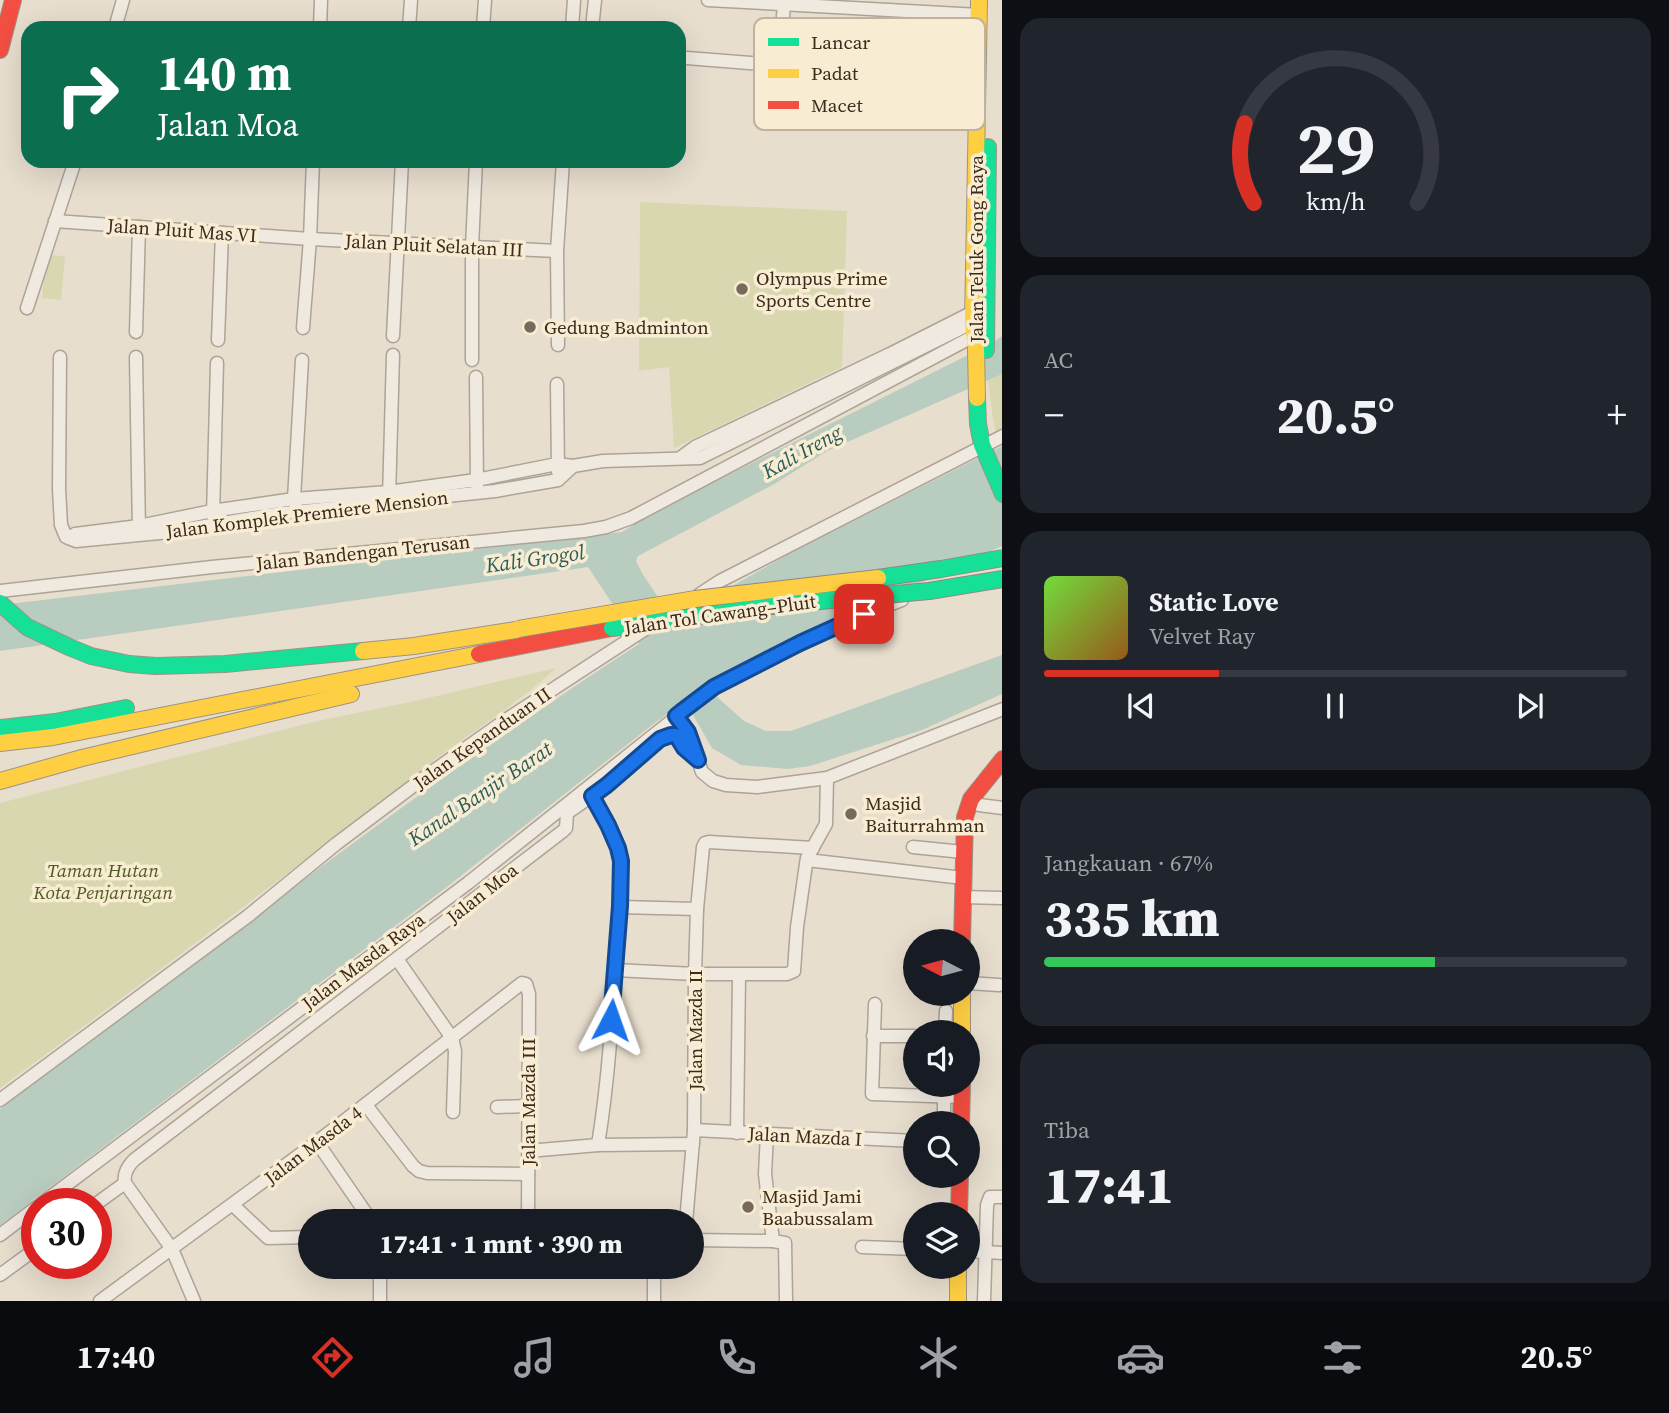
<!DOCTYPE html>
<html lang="id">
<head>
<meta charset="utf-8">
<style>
  :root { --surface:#171b24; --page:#20242c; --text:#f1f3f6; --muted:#9ea1a6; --line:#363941; --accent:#d93025 }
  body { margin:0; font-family:"Source Serif 4",serif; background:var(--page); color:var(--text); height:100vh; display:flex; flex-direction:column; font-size:26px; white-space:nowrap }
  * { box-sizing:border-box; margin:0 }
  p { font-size:23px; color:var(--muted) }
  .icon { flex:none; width:38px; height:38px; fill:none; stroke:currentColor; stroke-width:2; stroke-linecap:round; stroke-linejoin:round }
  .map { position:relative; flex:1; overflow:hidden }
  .details { display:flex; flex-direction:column; gap:18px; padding:18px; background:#0d0f14; width:667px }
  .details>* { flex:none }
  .banner { position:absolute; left:21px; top:21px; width:665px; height:147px; border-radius:21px; box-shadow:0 7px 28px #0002; background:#0b6e4f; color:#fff; overflow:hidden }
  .needle { width:46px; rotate:276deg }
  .tools { position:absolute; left:903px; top:929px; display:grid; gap:14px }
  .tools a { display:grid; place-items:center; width:77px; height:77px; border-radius:50%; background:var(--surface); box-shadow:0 7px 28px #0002; font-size:35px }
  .speed { position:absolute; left:21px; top:1188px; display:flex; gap:14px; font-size:35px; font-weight:700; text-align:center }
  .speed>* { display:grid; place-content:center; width:91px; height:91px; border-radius:50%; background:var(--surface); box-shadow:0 7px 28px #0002; line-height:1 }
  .speed .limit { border:10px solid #d22; background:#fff; color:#111 }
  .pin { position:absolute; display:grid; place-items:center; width:60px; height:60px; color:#fff; margin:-30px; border-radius:14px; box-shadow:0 4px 10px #0006 }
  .me { position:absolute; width:77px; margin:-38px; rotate:4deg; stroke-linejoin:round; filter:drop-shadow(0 0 5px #0008) }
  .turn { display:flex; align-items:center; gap:24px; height:147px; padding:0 21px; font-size:32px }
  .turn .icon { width:91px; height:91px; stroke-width:2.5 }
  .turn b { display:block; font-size:49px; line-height:60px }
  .big { font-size:52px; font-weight:800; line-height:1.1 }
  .details .card { flex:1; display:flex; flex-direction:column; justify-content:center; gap:10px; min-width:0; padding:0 24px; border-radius:21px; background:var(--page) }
  .details .dial { align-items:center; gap:0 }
  .dial svg { height:182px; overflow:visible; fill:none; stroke:var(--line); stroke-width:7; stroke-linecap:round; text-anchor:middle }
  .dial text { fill:var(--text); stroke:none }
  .song { display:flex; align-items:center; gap:21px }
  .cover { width:84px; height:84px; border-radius:10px; background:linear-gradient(135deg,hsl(100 70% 55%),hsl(30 70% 35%)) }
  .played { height:7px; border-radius:4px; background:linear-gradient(90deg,var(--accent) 30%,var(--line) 30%) }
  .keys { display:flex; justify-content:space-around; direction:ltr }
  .heat { display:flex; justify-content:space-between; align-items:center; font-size:38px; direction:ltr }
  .charge { height:10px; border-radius:5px; background:linear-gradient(90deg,#34c759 67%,var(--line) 0) }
  .trip { position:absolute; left:298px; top:1209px; width:406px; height:70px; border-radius:35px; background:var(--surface); box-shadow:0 7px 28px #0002; font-weight:800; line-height:70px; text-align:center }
  .menu { display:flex; height:112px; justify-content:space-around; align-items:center; background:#090b0e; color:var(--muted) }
  .menu .icon { width:49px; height:49px }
  .menu .active { color:var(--accent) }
  .menu b { font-size:32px; color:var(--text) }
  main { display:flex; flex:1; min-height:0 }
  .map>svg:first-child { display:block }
</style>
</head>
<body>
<main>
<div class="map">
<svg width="1003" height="1301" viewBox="0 0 1003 1301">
  <rect width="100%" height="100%" fill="#e8dece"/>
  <!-- green -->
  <g fill="#d9d7af">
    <polygon points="640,202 847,211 842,367 674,448 669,367 639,371"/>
    <polygon points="46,255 65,256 61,300 42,298"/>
    <path d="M 1002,374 L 1002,429 L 996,432 C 991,415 991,397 988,380 Z"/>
    <path d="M 556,668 C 515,707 465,735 420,771 C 282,879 141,984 0,1088 L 0,803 L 313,722 L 415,701 Z"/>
  </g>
  <!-- water -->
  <path fill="#b9ccc0" d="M 1002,336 L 1002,374 L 827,451 L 776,483 L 638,556 L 636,561 L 642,573 L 673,620 L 792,552 L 1002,446 L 1002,546 L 763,654 L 706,687 L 744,721 L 766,731 L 791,731 L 1002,655 L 1002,694 L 922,730 L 810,766 L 788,769 L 741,765 L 712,748 L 685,701 L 652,725 L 448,886 L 0,1225 L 0,1109 C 211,951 418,787 639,644 L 588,567 L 0,651 L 0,605 L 622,532 L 654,512 L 992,343 Z"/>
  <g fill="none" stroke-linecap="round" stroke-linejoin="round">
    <!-- street casing -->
    <g stroke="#ada397" stroke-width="15">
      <g id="street">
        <polyline points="708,0 979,15"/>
        <polyline points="115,28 123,0"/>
        <polyline points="320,28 321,0"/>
        <polyline points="409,28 411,0"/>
        <polyline points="483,28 485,0"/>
        <polyline points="572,28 574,0"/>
        <polyline points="592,28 595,0"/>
        <polyline points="687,58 977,81"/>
        <polyline points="779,66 784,4"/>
        <polyline points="55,221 310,239 557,251"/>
        <polyline points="27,308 75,161"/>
        <polyline points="303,328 310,239 313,161"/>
        <polyline points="136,332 139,227"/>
        <polyline points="393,336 402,161"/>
        <polyline points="218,340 222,233"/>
        <polyline points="558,345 557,251 563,161"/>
        <polyline points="60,357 59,489 61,525 66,537 76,541 170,532 276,514 495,491 558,480 573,466"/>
        <polyline points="136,357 139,532"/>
        <polyline points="472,360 472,247 476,161"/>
        <polyline points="476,377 477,486"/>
        <polyline points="557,384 558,472"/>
        <polyline points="680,458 695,447 890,354 979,309"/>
        <polyline points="389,498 393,355"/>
        <polyline points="296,507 294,499 302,360"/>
        <polyline points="213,516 217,363"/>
        <polyline points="69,538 75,534 139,526 212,511 294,499 388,492 476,480 557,464 573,466 603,461 700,458 978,320"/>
        <polyline points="0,591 212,567 584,531 606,527 631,518 974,336"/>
        <polyline points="700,594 720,581 1003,436"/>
        <polyline points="676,716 688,732 702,772 713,781 726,785 757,787 827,778 1003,709"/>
        <path d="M 592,796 C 603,815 617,836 620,858 C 624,882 618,914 617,938 C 613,1007 609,1077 598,1145"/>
        <polyline points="971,799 979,805 1003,808"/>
        <polyline points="913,847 963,852"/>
        <polyline points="807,860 963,878"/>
        <polyline points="962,897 1003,898"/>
        <polyline points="620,907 697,909"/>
        <polyline points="397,959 452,1038 455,1051 453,1112"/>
        <polyline points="615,970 695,974 787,974 794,971 797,927 806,864 807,858 826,824 827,778"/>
        <polyline points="968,983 999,985"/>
        <polyline points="875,1004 872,1094 961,1097"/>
        <polyline points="945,1032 946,1011"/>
        <polyline points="873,1036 915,1036"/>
        <polyline points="944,1085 944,1124"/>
        <polyline points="0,1100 248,916 336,844 425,777 507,719 650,626"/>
        <polyline points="366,1105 413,1166 419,1171 427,1173 528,1174"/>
        <polyline points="497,1107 528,1106"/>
        <polyline points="694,1130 915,1141"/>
        <polyline points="737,1133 739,975"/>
        <polyline points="767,1134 765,1174 773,1241"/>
        <polyline points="317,1142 372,1222"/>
        <polyline points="528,1151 598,1145 693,1144"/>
        <path d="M 125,1183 C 123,1173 128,1166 134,1160 L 563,831 L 566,828 L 567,813 L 607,785 L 660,739 L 671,735 L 676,735 L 684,748 L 697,760"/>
        <polyline points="125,1183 172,1249 194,1301"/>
        <polyline points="41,1204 468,883 714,687 843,623 902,600"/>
        <polyline points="96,1204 125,1183"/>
        <polyline points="233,1205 268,1238 310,1237"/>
        <polyline points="686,1222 694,1130 695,974 697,909 703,847 705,843 709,842 813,848"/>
        <polyline points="0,1235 37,1207"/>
        <polyline points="691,1240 773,1241 785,1243 786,1301"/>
        <polyline points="862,1247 915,1249"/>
        <polyline points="968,1251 1003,1253"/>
        <polyline points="380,1267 380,1301"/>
        <polyline points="654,1267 654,1301"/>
        <polyline points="0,1275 37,1248"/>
        <polyline points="100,1301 317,1142 522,983 526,984 529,994 528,1222"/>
        <polyline points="984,1301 987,1205 990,1197 1003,1197"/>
      </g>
    </g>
    <!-- fast casing -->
    <g stroke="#9d9386" stroke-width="18">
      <g id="fast">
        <polyline points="986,350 988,147"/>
        <polyline points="977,398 978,424 982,445 1003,494"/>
        <polyline points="0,603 27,627 69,647 91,656 129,664 156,666 225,664 363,651"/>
        <polyline points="0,728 55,722 126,708"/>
      </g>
    </g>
    <!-- slow casing -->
    <g stroke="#9d9386" stroke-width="18">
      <g id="slow">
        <polyline points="977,398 976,349 973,322 979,0"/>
        <polyline points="363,651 414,646 516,630"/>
        <polyline points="0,743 53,737 479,654"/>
        <polyline points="0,781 82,758 351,694"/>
        <polyline points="962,994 962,1032"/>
        <polyline points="958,1267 958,1301"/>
      </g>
    </g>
    <!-- jam casing -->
    <g stroke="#9d9386" stroke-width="18">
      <g id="jam">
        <polyline points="0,50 13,0"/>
        <polyline points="479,654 612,628"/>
        <polyline points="962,942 965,817 971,799 1003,759"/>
        <polyline points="961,1124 962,1085"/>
        <polyline points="959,1214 960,1176"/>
      </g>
    </g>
    <!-- street -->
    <use href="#street" stroke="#efe9e0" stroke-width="12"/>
    <!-- fast -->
    <use href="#fast" stroke="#16e098" stroke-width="16"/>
    <!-- slow -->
    <use href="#slow" stroke="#ffcf43" stroke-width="16"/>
    <!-- jam -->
    <use href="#jam" stroke="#f24e42" stroke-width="16"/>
    <!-- fast-bridge casing -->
    <g stroke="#92887d" stroke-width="18" stroke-linecap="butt">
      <g id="fast-bridge">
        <polyline points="878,578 941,569 1003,558"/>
        <polyline points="612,628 787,604 929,591 1003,579"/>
      </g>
    </g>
    <!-- slow-bridge casing -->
    <g stroke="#92887d" stroke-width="18" stroke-linecap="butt">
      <polyline id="slow-bridge" points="518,629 695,599 878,578"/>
    </g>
    <!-- fast-bridge -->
    <use href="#fast-bridge" stroke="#16e098" stroke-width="16"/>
    <!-- slow-bridge -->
    <use href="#slow-bridge" stroke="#ffcf43" stroke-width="16"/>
  </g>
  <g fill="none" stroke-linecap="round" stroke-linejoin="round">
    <!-- route casing -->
    <g stroke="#114b97" stroke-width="18">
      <polyline id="route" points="611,1020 620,906 621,861 618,848 608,825 592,796 607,785 660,739 671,735 676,735 684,748 698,760 688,732 676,716 681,712 714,687 800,643 864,614"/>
    </g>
    <!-- route -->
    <use href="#route" stroke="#1a73e8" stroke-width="12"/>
  </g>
  <!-- markers -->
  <g fill="#786a5b" stroke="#f8ecd3" stroke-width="2.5">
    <circle cx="742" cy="289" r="7"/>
    <circle cx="530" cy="327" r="7"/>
    <circle cx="851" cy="814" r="7"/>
    <circle cx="748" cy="1207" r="7"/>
  </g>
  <g text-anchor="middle" stroke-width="7" stroke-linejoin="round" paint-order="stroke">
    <!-- street labels -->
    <g font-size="19" fill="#3c2b1d" stroke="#f8ecd3">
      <text transform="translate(182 230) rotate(4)" y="7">Jalan Pluit Mas VI</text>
      <text transform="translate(434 245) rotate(3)" y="7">Jalan Pluit Selatan III</text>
      <text transform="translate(976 249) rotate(-90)" y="7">Jalan Teluk Gong Raya</text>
      <text transform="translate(307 514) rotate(-7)" y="7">Jalan Komplek Premiere Mension</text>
      <text transform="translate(363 552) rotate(-6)" y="7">Jalan Bandengan Terusan</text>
      <text transform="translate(720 614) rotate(-8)" y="7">Jalan Tol Cawang–Pluit</text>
      <text transform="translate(482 738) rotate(-35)" y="7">Jalan Kepanduan II</text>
      <text transform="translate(482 893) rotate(-38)" y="7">Jalan Moa</text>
      <text transform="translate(363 961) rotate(-37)" y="7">Jalan Masda Raya</text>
      <text transform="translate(695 1030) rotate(-90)" y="7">Jalan Mazda II</text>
      <text transform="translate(528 1102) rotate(-90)" y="7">Jalan Mazda III</text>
      <text transform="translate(805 1136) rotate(3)" y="7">Jalan Mazda I</text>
      <text transform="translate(313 1145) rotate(-37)" y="7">Jalan Masda 4</text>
    </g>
    <!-- poi labels -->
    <g font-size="19" fill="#3c2b1d" stroke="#f8ecd3" text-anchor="start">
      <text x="756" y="285">Olympus Prime<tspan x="756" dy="22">Sports Centre</tspan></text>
      <text x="544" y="334">Gedung Badminton</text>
      <text x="865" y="810">Masjid<tspan x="865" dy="22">Baiturrahman</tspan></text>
      <text x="762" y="1203">Masjid Jami<tspan x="762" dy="22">Baabussalam</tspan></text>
    </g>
    <!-- park labels -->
    <g font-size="19" font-style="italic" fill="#4f5b22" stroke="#f8ecd3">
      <text x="103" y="877">Taman Hutan<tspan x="103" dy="22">Kota Penjaringan</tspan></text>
    </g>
    <!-- water labels -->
    <g font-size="21" font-style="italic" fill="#2b5d58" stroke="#f8ecd3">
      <text transform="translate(802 452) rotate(-29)" y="7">Kali Ireng</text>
      <text transform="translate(535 559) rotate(-8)" y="7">Kali Grogol</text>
      <text transform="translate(480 794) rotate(-34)" y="7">Kanal Banjir Barat</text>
    </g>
  </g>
  <!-- legend -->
  <rect x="754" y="18" width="231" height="112" rx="10" fill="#f8ecd3" stroke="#c0b29c" stroke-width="2"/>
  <rect x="768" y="38" width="31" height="8" fill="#16e098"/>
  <rect x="768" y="69" width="31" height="9" fill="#ffcf43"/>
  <rect x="768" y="101" width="31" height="8" fill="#f24e42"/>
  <g font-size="19" fill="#3c2b1d">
    <text x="811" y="49">Lancar</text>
    <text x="811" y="80">Padat</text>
    <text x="811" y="112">Macet</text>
  </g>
</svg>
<div class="tools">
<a><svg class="needle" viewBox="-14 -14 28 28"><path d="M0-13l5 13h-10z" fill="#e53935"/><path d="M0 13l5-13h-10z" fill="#9ea1a6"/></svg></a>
<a><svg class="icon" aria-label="sound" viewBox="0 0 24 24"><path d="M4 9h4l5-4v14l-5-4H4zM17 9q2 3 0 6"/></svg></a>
<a><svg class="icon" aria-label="search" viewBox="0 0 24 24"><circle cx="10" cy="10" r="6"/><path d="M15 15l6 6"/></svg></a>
<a><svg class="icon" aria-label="layers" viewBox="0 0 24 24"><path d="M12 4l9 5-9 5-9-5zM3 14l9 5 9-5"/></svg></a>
</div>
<div class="speed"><div class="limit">30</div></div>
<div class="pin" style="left:864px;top:614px;background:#d93025"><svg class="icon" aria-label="arrive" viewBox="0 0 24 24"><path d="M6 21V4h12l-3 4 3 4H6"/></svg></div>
<svg class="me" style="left:611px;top:1020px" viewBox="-20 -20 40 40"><path d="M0-17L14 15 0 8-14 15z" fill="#1a73e8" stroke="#fff" stroke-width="4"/></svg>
<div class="trip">17:41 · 1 mnt · 390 m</div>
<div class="banner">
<div class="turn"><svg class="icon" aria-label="right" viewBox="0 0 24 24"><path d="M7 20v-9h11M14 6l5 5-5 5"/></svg><div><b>140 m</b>Jalan Moa</div></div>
</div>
</div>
<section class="details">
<div class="card dial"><svg viewBox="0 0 100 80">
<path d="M14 69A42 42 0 1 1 86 69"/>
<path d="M14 69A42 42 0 0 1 10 34" stroke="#d93025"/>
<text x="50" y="56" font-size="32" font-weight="700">29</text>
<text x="50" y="72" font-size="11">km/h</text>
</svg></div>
<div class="card"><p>AC</p>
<div class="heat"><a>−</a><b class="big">20.5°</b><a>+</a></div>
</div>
<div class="card">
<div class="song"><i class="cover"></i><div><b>Static Love</b><p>Velvet Ray</p></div></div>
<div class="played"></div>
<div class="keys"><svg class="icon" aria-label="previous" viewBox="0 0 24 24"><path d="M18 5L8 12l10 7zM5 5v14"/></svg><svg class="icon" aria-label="pause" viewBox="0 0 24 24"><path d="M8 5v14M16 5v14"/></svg><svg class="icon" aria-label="next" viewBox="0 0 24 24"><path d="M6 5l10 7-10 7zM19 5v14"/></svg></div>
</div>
<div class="card"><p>Jangkauan · 67%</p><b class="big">335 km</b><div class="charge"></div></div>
<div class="card"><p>Tiba</p><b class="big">17:41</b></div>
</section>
</main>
<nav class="menu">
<b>17:40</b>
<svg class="icon active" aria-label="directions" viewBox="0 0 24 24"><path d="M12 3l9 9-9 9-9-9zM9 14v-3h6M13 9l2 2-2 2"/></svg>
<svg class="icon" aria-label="music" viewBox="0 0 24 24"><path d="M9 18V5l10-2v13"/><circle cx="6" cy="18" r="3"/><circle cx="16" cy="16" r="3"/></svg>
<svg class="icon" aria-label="phone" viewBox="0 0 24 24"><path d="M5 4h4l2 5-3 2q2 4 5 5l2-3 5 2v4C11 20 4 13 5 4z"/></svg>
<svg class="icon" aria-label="climate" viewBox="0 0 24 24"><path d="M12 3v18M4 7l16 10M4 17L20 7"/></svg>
<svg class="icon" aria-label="car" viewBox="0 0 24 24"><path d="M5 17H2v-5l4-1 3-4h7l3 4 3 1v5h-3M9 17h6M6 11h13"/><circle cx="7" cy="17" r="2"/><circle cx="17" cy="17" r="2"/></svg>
<svg class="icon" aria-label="filters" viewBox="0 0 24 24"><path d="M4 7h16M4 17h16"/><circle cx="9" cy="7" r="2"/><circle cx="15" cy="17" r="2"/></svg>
<b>20.5°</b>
</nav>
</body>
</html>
